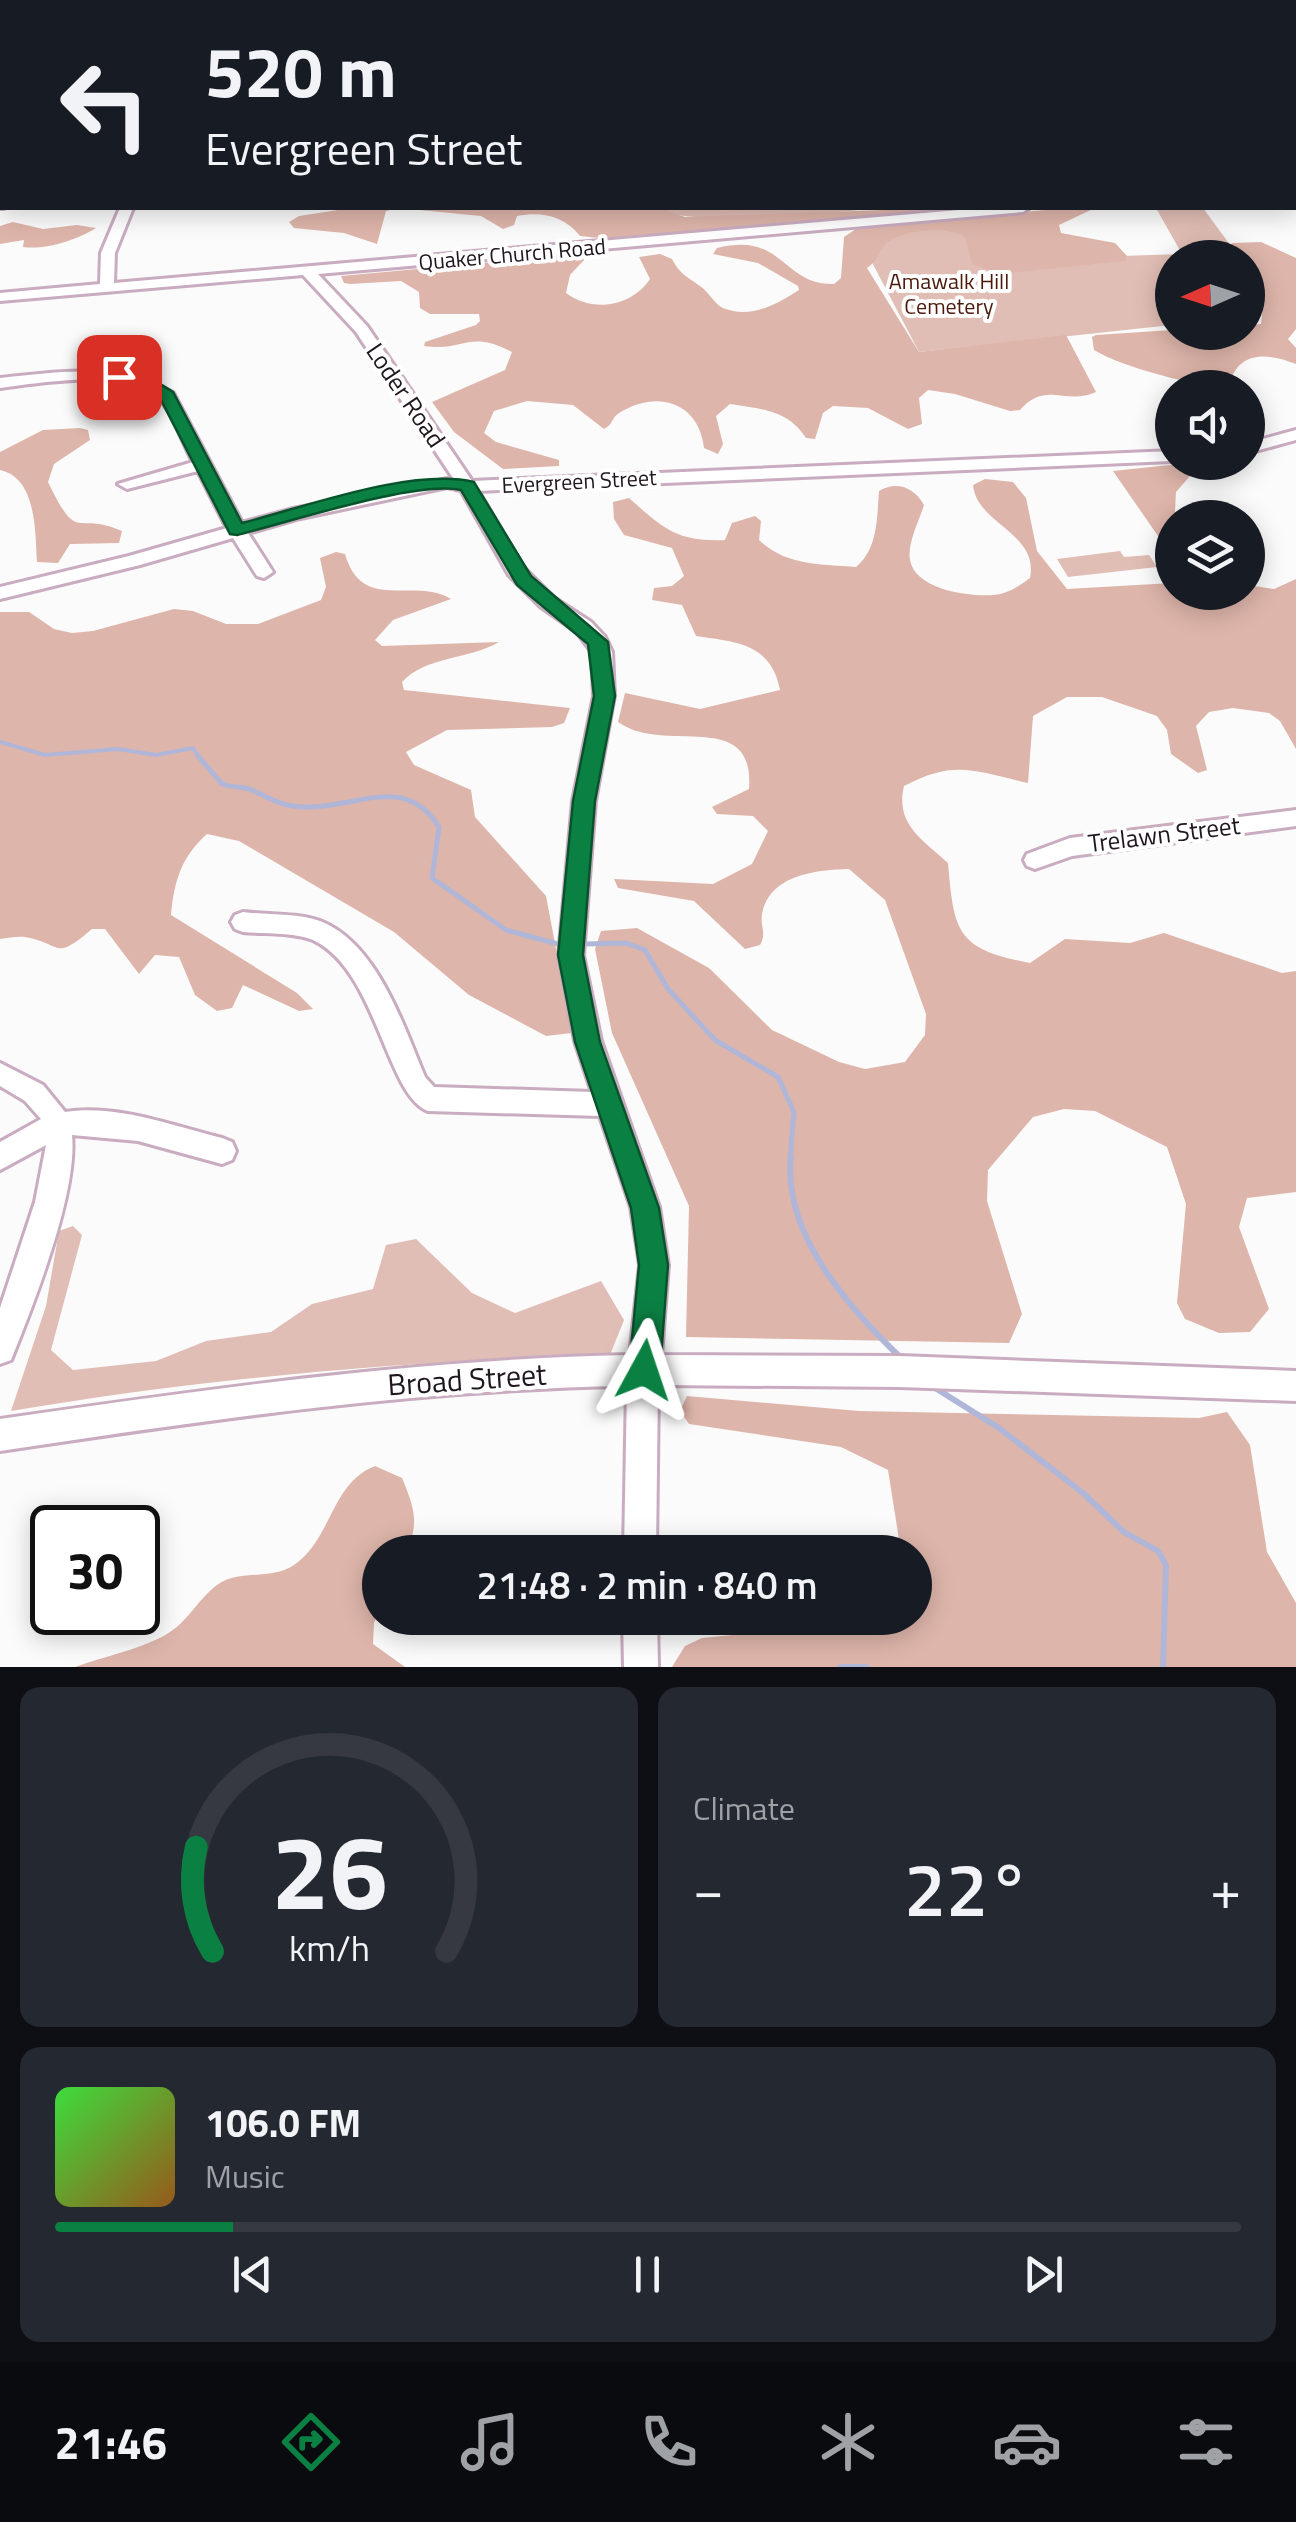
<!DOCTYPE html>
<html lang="en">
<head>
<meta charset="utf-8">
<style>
  :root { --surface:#171b24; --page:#242831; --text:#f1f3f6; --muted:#9ea1a6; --line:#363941; --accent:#0b8043 }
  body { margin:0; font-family:"Titillium Web",sans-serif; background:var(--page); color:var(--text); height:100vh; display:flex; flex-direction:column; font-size:38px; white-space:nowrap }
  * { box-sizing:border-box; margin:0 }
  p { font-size:32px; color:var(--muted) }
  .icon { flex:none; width:55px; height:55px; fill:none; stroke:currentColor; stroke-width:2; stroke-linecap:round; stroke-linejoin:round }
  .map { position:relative; height:1667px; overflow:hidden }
  .side { display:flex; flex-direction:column; gap:20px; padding:20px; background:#0d0f14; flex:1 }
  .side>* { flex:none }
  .guide { position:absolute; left:0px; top:0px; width:1298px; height:210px; box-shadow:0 5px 25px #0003; background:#171b24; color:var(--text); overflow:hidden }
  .needle { width:65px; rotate:267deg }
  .fabs { position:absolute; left:1155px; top:240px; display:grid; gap:20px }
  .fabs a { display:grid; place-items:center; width:110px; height:110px; border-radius:50%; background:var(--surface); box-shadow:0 5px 25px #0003; font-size:50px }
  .speed { position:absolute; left:30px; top:1505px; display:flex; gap:20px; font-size:50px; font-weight:700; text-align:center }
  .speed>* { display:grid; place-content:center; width:130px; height:130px; border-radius:50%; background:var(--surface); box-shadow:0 5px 25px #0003; line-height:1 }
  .speed .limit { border:5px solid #111; border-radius:15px; background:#fff; color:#111 }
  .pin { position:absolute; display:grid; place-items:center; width:85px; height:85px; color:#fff; margin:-42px; border-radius:20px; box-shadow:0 5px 15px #0006 }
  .me { position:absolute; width:110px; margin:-55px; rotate:5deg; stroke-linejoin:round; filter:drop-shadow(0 0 8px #0008) }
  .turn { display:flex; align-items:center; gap:35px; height:210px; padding:0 40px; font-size:45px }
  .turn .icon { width:130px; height:130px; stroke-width:2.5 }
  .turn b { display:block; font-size:70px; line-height:85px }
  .big { font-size:75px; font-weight:600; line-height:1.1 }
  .side .widget { flex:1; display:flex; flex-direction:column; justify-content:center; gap:15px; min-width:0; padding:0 35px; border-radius:20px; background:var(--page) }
  .side .dial { align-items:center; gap:0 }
  .dial svg { height:260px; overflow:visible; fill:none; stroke:var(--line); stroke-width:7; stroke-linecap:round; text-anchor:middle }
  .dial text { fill:var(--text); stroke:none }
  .song { display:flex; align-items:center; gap:30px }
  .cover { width:120px; height:120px; border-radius:15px; background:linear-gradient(135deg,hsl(120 70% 55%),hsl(30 70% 35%)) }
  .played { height:10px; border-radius:5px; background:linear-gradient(90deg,var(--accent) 15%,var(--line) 15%) }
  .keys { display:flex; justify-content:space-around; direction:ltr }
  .heat { display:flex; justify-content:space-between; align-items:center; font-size:55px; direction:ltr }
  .side .tiles { flex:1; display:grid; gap:20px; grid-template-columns:1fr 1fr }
  .widget:last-child { grid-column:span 2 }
  .trip { position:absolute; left:362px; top:1535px; width:570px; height:100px; border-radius:50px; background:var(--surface); box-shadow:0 5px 25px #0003; font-weight:600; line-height:100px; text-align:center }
  .dock { display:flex; height:160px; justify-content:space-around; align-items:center; background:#090b0e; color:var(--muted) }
  .dock .icon { width:70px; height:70px }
  .dock .active { color:var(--accent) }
  .dock b { font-size:45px; color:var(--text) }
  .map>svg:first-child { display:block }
</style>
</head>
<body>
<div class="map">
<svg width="1296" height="1667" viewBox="0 0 1296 1667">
  <rect width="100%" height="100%" fill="#fbfbfb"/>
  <!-- green -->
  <g fill="#e1beb5">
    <path d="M 658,208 L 880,208 C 837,212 689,229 658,208 Z"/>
    <polygon points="1156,208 1203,208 1239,257 1172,258 1172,325 919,352 855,230 965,218 1091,257 1182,254"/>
    <polygon points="1120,551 1124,557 1149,555 1157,567 1068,577 1057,559"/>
    <path d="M 73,1226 L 82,1235 L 51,1350 L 73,1370 L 156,1361 L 206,1341 L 271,1332 L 312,1304 L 373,1289 L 386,1245 L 416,1239 L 472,1293 L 515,1313 L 601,1281 L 624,1320 L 610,1355 C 409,1361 210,1377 11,1411 L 46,1306 L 59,1231 Z"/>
  </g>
  <!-- forest -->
  <g fill="#deb5aa">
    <path d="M 351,208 L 658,208 L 685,217 L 941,208 L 937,211 L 609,239 L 580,236 C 565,216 541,211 517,216 L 514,225 L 503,229 L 481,216 L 399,208 L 386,211 L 377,244 L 344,233 L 294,228 L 289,222 L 299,216 Z"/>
    <path d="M 1067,208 L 1095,208 L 1059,225 L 1061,233 L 1115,243 L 1127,256 L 1125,261 L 999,274 L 972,264 L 965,237 C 948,226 903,229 887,243 C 878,251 878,261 867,268 L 919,352 L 1066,335 L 1096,392 C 1066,406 1046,380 1020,410 L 1010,411 L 955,394 L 928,390 L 919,398 L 922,424 L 908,429 L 868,408 L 833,406 L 823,413 L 815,439 L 806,438 C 788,410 761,409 730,404 L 716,416 L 723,444 L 718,454 L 704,448 C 699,402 657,389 619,413 C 611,418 613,425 604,429 L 573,405 L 527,401 L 494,411 L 484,433 L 496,442 L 559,460 L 559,466 L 503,469 L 454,432 L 432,402 L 505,370 L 512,352 C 468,329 465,352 424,346 L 425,342 L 476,325 L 480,321 L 479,314 L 430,314 L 420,308 L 419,292 L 401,281 L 350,284 L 344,283 L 341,276 L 581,254 L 584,260 L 570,275 L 566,293 C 593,313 631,307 650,279 L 639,257 L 660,254 L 672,259 C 680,274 686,276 700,286 C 709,292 714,304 723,308 C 750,319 776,305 799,290 L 798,286 L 758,263 L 713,254 L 717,248 C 784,231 781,285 834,284 L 841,278 L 844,237 L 859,227 Z"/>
    <path d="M 13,222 L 43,229 L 77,225 L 96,228 C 77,240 46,250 23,247 L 24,240 L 0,244 L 0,226 Z"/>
    <path d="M 1261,242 L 1296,258 L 1296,329 L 1288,339 L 1296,348 L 1296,364 C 1271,354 1242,350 1231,379 L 1234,387 C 1200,388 1124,368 1094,350 L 1092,337 L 1096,335 L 1172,330 L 1248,332 L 1248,325 L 1261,324 L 1264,298 L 1248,279 L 1248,258 L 1230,257 L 1225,247 L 1233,243 Z"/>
    <path d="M 80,428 L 88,430 L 90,440 L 54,464 L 48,482 C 79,546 74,510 122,531 L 119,543 L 70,544 L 58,563 L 37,562 C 35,532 37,478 0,470 L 0,452 L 43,430 Z"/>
    <polygon points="1179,464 1190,476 1176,492 1172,570 1158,536 1113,471"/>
    <path d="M 985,479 L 1013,482 L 1026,498 L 1037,551 L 1067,589 L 1172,583 L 1172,592 L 1248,592 L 1248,585 L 1274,589 L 1296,579 L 1296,749 L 1280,721 L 1269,713 L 1233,708 L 1209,712 L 1196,726 L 1207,770 L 1198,773 L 1171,754 L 1167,730 L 1157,716 L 1102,697 L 1067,697 L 1033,716 L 1028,783 C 975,771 955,759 904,786 C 895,824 922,839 948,863 C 954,933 957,949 1030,963 L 1065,939 L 1130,943 L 1164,933 L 1282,973 L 1296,971 L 1296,1192 L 1247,1198 L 1239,1227 L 1269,1309 L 1250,1332 L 1219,1333 L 1185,1319 L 1177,1303 L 1186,1204 L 1167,1147 L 1095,1111 L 1064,1109 L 1033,1117 L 988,1170 L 987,1201 L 1022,1314 L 1009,1343 L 686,1337 L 689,1206 L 612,1033 L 595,949 L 601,931 L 637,928 L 709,968 L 772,1030 L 839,1062 L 865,1069 L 905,1062 L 925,1035 L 926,1014 L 885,900 L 849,869 C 817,870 770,874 762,914 C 760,927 767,933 760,945 L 745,949 L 694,901 L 618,888 L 614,879 L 713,884 L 752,864 L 768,831 L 753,816 L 717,814 L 712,807 L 749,789 C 755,706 665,756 618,722 L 625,693 L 700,709 L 780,690 C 771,643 736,642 696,636 L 682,605 L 652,600 L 654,588 L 672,586 L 684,576 L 672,548 L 624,535 L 614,519 L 613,502 L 629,498 C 663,528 676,542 725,540 L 732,523 L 755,516 L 761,521 L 759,540 C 786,566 821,564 856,567 C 878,549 877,518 879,491 C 897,480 915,488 924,505 C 919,521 907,544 910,560 C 915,590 970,597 994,595 C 1008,594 1019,586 1030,578 C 1039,532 977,525 973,485 Z"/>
    <path d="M 336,552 L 345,554 C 362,614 415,576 451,599 L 393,620 L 375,640 L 382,646 L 499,642 C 468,660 426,656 402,682 L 404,690 L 570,708 L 564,723 L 552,727 L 447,730 L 406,752 L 414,765 L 471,790 L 475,817 L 546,896 L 572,1033 L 546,1036 L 469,995 L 394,932 L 239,841 L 207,834 C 181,857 174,882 171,915 L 297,993 L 313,1009 L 299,1011 L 243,985 L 232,1008 L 217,1011 L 195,995 L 179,957 L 155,955 L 139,974 L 105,929 L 92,929 C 53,962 64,944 25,937 C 18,936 8,938 0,939 L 0,612 L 29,612 L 54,629 L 72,633 L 93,631 L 174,609 L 193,611 L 226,624 L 258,624 L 321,600 L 326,587 L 320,558 Z"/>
    <polygon points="687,1396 859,1411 1199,1418 1227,1412 1250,1445 1267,1552 1296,1603 1296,1667 672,1667 685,1646 702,1638 846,1624 865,1618 915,1618 915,1552 901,1552 888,1470 841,1447 689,1424 680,1411"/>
    <path d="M 375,1466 L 402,1478 C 414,1507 420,1523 406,1552 L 380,1552 L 380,1610 L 374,1623 L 373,1644 L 405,1667 L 75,1667 C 102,1657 146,1648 170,1632 C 189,1620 200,1596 220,1583 C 241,1570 272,1580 294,1565 C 332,1539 331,1483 375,1466 Z"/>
  </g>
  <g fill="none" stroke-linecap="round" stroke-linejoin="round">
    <!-- stream-far2 -->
    <polyline stroke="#b0b6d8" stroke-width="4" points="0,742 45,755 118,749 156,755 193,748 200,759"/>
    <!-- stream-far1 -->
    <g stroke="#b0b6d8" stroke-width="5">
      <path d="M 198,756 L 222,784 C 232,788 243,786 252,790 C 270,799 282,806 303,807 C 357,809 404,772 439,827 L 432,878 L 506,930 L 558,944"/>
      <polyline points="585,944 626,943 645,950 668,989 715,1040 778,1077 794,1112 790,1159"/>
    </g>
    <!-- stream -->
    <g stroke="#b0b6d8" stroke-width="6">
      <path d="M 791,1156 C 782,1234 850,1309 902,1359"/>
      <polyline points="932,1386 999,1428 1083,1493 1124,1532 1158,1551 1166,1565 1163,1667"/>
      <polyline points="840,1667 866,1667"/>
    </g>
    <!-- minor casing -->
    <g stroke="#c9acc0" stroke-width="6">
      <g id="minor">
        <polygon points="22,0 37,0 37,1 21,2"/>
        <polygon points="270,0 284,0 285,2 272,2"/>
        <polygon points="762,0 815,0 816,2 765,2"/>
        <polygon points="952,0 963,0 964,2 954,2"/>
        <polygon points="1127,0 1140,0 1141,2 1129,2"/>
        <polygon points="1288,0 1296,0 1296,5 1287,2"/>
        <rect x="1295" y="181" width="1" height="8"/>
        <polygon points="0,200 2,200 4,208 0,208"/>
        <path d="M 120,208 L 133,208 L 115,253 L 114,283 L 982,208 L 1029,208 L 1023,212 L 318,274 L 367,326 L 472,481 L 1172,451 L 1172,461 L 478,491 L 523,567 L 554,598 L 591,622 L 605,637 L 612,652 L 614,696 L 595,801 L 583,955 L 601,1041 L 659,1207 L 668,1265 L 661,1355 L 900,1356 L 1296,1371 L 1296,1401 L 900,1387 L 658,1385 L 656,1552 L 624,1552 L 627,1386 C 417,1389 208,1420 0,1451 L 0,1419 C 209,1389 419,1359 630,1355 L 640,1265 L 631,1207 L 600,1116 L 428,1111 C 386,1095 377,970 313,940 C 294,932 264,934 243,932 L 235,929 L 231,922 L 235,915 L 243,912 C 267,915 297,913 320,921 C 377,943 403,1025 425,1077 L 434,1087 L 592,1092 L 575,1041 L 559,955 L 573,801 L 594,696 L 592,652 L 577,632 L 540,606 L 509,575 L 461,490 L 447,487 L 296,519 L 248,533 L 273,572 L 264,578 L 257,576 L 233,538 L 140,565 L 0,599 L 0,587 L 129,556 L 227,528 L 198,471 L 127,489 L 118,484 L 193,462 C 184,445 172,411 160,399 C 129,367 40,383 0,388 L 0,378 C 60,372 118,362 173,393 L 242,523 L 293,509 L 453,478 L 356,332 L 303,275 L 0,301 L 0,293 L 100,284 L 101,253 Z"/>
        <polygon points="1296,430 1296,440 1248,453 1248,443"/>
        <polygon points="1296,810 1296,826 1072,856 1035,869 1027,866 1024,860 1027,854 1070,838"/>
        <path d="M 0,1063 L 43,1085 L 65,1112 C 117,1104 173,1126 222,1138 L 232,1142 L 236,1151 L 232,1160 L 222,1164 L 138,1141 L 72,1135 C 78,1192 33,1306 11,1360 L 0,1364 L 0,1308 L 35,1202 L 46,1145 L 0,1170 L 0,1142 L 41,1119 L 25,1101 L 0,1086 Z"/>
        <polygon points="623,1618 657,1618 658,1667 624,1667"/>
      </g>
    </g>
    <!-- minor -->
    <use href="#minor" fill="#fff" fill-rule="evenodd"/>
  </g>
  <!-- route -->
  <path fill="#0b8043" stroke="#07532c" stroke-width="2.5" d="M 119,372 L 160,384 L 173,392 L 242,523 C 305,507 413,467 474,482 L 531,576 L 608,642 L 615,696 L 595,801 L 583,955 L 600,1042 L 659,1208 L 668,1265 L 660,1370 L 655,1381 L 644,1385 L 634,1381 L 629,1370 L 639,1265 L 631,1208 L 575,1042 L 558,955 L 573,801 L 594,696 L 588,644 L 517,585 L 461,490 C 416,480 287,523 237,535 L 230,534 L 160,398 L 149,391 L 113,381 L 113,374 Z"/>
  <g text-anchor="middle" stroke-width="8" stroke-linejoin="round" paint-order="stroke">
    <!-- far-street labels -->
    <g font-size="22" fill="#20161e" stroke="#fff">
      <text transform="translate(512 254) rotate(-5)" y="8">Quaker Church Road</text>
      <text transform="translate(579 481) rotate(-3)" y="8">Evergreen Street</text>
    </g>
    <!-- far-park labels -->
    <g font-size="22" fill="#4c1a0d" stroke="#fff">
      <text x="949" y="289">Amawalk Hill<tspan x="949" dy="25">Cemetery</tspan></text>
    </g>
    <!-- street labels -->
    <g font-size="25" fill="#20161e" stroke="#fff">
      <text transform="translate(406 395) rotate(56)" y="9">Loder Road</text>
      <text transform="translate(1164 834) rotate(-7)" y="9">Trelawn Street</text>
    </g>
    <!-- near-street labels -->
    <g font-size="30" fill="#20161e" stroke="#fff">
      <text transform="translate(467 1380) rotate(-4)" y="10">Broad Street</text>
    </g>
  </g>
</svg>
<div class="fabs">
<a><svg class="needle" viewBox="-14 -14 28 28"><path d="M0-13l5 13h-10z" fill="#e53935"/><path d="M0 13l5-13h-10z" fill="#9ea1a6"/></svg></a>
<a><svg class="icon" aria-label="sound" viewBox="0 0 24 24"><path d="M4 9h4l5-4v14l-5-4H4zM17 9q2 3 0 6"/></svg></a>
<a><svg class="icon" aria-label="layers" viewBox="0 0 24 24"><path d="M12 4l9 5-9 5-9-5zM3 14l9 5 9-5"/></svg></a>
</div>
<div class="speed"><div class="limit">30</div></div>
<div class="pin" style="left:119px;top:377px;background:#d93025"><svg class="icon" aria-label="arrive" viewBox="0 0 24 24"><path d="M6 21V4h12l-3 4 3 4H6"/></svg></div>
<svg class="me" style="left:644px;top:1370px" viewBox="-20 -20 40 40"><path d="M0-17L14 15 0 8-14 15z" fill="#0b8043" stroke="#fff" stroke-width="4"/></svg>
<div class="trip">21:48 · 2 min · 840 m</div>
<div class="guide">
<div class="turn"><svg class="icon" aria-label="left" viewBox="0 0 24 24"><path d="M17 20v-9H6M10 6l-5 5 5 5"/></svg><div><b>520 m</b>Evergreen Street</div></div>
</div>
</div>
<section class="side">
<div class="tiles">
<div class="widget dial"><svg viewBox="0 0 100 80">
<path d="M14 69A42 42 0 1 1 86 69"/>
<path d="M14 69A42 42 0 0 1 9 37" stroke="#0b8043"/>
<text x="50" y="56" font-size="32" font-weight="700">26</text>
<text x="50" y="72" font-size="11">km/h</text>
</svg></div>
<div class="widget"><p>Climate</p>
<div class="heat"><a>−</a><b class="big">22°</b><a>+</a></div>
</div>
<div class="widget">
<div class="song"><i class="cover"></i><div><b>106.0 FM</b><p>Music</p></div></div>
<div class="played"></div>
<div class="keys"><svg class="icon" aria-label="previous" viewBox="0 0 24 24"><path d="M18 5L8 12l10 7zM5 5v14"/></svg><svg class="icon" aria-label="pause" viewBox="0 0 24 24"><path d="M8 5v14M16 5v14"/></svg><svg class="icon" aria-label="next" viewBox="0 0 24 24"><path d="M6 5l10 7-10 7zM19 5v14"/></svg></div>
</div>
</div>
</section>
<nav class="dock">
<b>21:46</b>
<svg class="icon active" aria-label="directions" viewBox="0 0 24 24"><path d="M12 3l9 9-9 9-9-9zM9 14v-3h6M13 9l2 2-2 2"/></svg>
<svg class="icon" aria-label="music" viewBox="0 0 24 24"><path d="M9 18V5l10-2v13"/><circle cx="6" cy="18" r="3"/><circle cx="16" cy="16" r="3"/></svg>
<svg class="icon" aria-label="phone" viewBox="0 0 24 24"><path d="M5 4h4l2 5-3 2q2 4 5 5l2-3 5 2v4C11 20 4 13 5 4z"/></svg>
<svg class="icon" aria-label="climate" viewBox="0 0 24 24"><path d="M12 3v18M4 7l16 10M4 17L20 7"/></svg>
<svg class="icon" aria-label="car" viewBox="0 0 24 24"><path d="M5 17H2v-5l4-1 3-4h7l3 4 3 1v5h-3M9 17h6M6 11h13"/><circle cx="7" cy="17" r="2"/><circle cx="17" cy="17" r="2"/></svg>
<svg class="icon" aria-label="filters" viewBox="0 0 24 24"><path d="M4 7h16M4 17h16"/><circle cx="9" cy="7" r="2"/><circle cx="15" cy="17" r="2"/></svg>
</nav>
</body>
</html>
